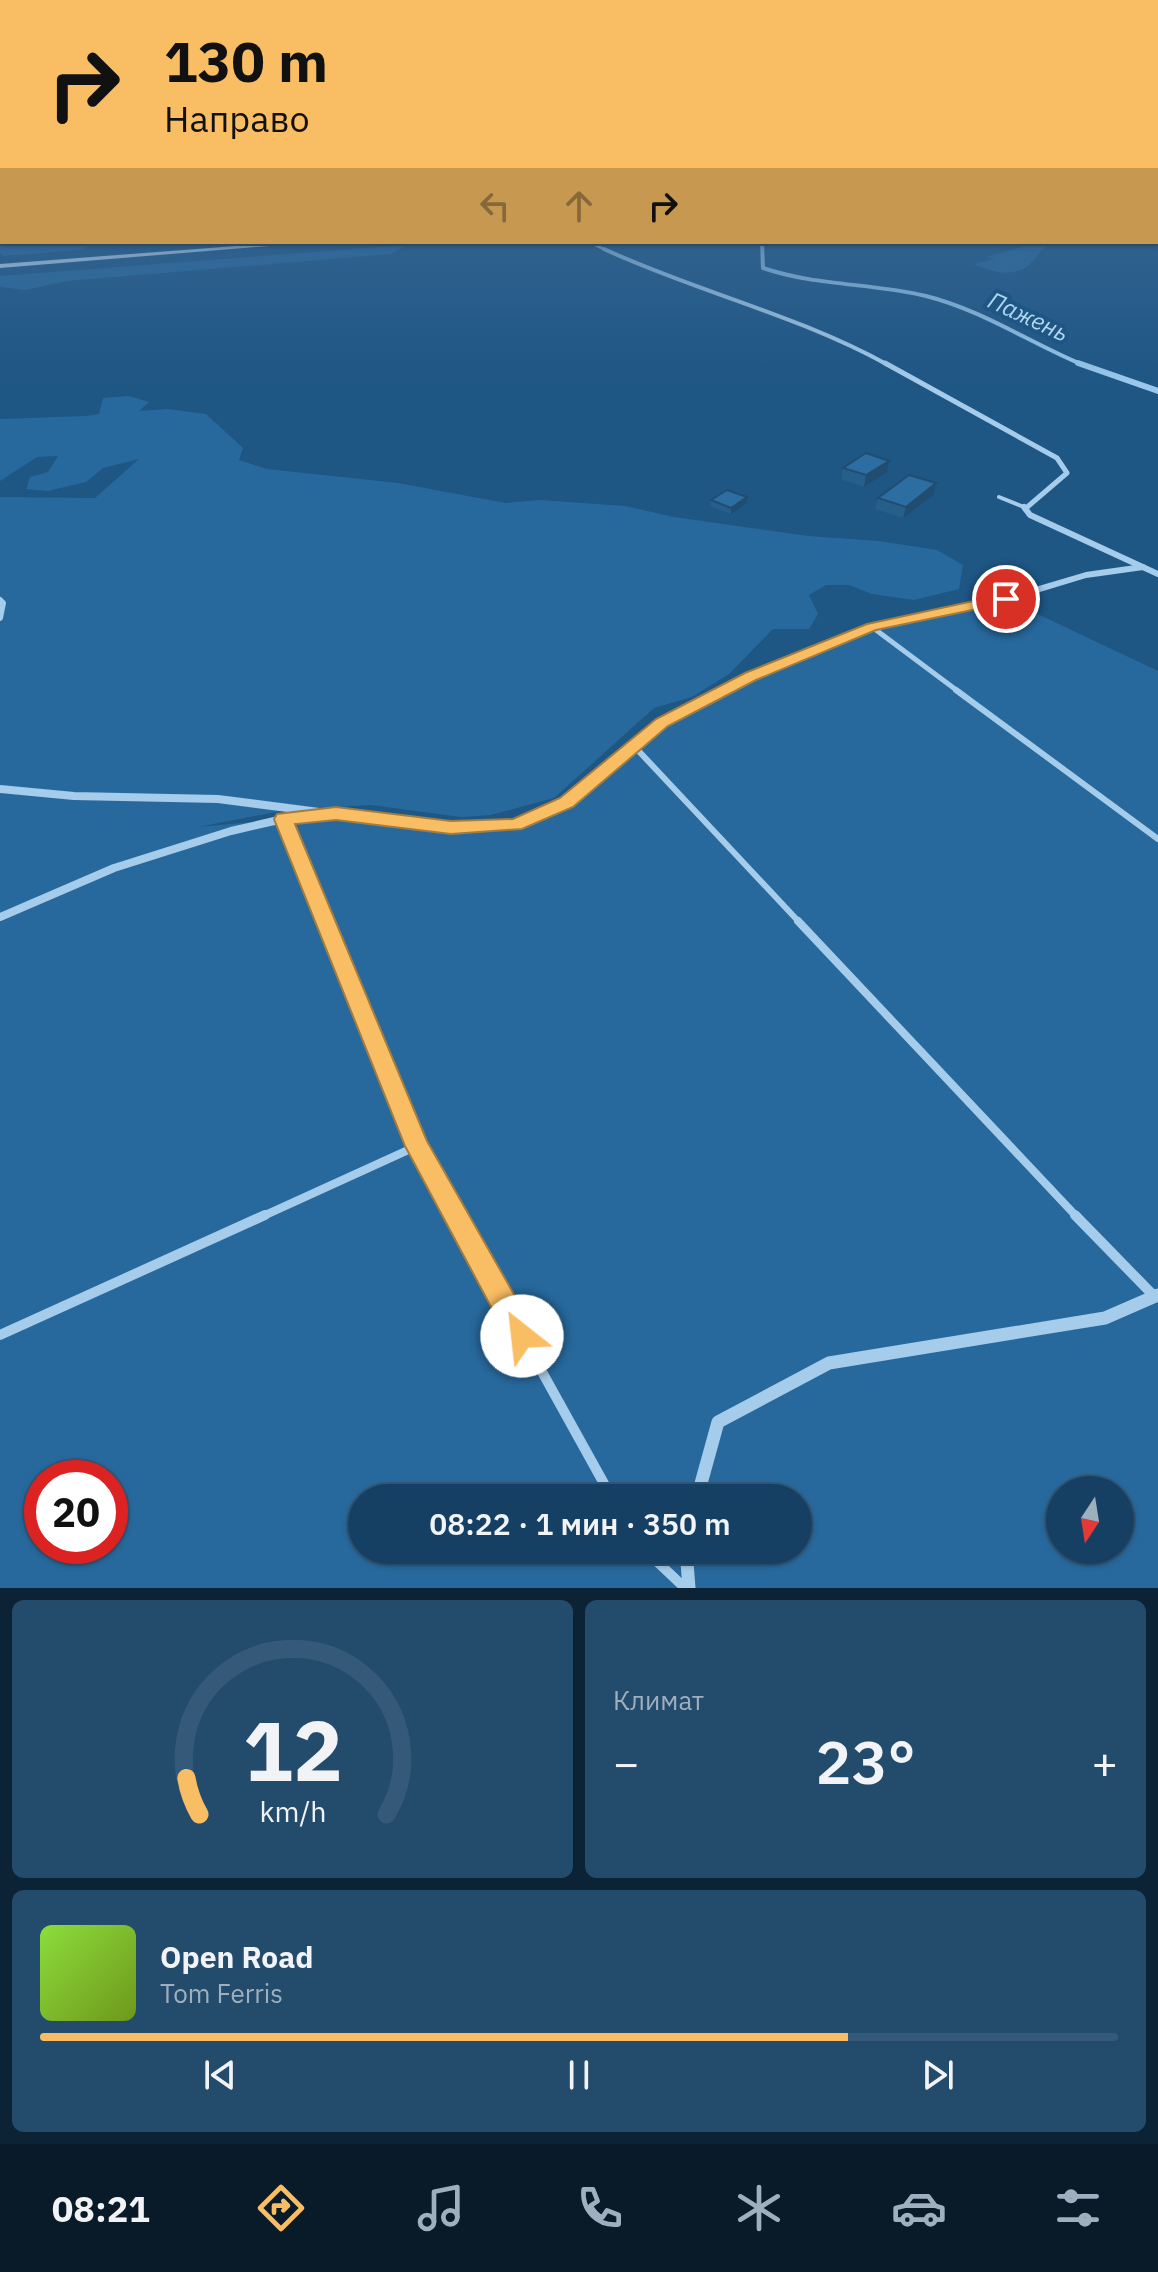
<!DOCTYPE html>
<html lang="ru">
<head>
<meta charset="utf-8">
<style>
  :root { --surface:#164063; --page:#234b6c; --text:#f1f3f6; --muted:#9eafbe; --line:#355978; --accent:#f9be64 }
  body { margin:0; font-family:"IBM Plex Sans",sans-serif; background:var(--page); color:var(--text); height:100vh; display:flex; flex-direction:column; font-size:30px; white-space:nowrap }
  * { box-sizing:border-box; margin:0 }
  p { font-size:26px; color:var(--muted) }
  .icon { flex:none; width:44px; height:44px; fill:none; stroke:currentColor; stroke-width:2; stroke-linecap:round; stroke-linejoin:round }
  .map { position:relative; height:1588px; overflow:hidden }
  .details { display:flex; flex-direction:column; gap:12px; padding:12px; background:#0c2336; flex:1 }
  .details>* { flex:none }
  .banner { position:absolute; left:0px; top:0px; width:1158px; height:244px; box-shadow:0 2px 6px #0004,0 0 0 2px var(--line); background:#f9be64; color:#111; overflow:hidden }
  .needle { width:52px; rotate:192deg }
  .controls { position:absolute; left:1046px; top:1476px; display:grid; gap:16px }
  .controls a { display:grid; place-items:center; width:88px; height:88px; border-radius:50%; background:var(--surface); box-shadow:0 2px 6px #0004,0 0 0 2px var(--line); font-size:40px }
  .speed { position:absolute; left:24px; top:1460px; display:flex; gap:16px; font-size:40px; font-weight:700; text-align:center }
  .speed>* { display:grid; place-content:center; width:104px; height:104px; border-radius:50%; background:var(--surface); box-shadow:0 2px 6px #0004,0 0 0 2px var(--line); line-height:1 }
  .speed .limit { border:12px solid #d22; background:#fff; color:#111 }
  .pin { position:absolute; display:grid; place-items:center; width:68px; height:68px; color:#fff; margin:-34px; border:4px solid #fff; border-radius:50%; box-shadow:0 2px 8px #0007 }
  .me { position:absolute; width:88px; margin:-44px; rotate:331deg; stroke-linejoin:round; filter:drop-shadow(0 0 6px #0008) }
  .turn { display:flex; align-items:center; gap:28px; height:168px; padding:0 32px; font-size:36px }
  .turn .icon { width:104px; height:104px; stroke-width:2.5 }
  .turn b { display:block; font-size:56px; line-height:68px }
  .lanes { display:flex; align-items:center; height:76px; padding:0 32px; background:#0003; justify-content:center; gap:40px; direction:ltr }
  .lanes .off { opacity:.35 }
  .big { font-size:60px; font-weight:600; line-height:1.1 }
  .details .widget { flex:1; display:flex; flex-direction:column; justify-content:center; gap:12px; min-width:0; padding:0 28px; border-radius:12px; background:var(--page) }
  .details .dial { align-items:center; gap:0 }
  .dial svg { height:208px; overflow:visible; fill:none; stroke:var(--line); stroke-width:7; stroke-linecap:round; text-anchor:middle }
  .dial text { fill:var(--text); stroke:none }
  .song { display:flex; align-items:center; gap:24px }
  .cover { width:96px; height:96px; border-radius:12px; background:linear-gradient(135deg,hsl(90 70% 55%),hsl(80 70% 35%)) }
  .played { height:8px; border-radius:4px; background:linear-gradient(90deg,var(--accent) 75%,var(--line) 75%) }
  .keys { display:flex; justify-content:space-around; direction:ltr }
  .heat { display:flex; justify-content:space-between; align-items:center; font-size:44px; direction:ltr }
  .details .tiles { flex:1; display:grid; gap:12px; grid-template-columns:1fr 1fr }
  .widget:last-child { grid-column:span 2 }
  .trip { position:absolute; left:348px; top:1484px; width:464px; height:80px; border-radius:40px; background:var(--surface); box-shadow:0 2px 6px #0004,0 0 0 2px var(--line); font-weight:600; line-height:80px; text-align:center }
  .menu { display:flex; height:128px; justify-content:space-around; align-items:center; background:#091a28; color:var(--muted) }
  .menu .icon { width:56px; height:56px }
  .menu .current { color:var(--accent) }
  .menu b { font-size:36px; color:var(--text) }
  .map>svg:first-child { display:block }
</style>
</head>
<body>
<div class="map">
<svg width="1158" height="1588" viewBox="0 0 1158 1588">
  <rect width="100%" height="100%" fill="#1e5684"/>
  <!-- green -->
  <g fill="#27699d" fill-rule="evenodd">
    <polygon points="2,198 2,242 98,242 80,250 3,256 0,253"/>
    <path d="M 1025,242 L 1092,242 C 1077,247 1061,238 1047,246 C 1041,250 1035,259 1029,265 C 1015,278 990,272 974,264 L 995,259 L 986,257 L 1030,245 Z"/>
    <polygon points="407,245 391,254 67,281 25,290 0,287 0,276"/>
    <path d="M 129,396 L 149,402 L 139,411 L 167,409 L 206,414 L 243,448 L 239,460 L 267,469 L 398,483 L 505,503 L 540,500 L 625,506 L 674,517 L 809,536 L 879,541 L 937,550 L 963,565 L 959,589 L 914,600 L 872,594 L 849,585 L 826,585 L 809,595 L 818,614 L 809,629 L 773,629 L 729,674 L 692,697 L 654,708 L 554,798 L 491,815 L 461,817 L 371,805 L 286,810 L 198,827 L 336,814 L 451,827 L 516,825 L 567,802 L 662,723 L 750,676 L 872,627 L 1006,599 L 1158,671 L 1158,1588 L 0,1588 L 0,497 L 95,498 L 139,459 L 103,468 L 86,482 L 48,491 L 26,489 L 30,477 L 48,472 L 58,456 L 37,457 L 0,481 L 0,419 L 86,416 L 99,414 L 103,398 ZM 42,1478 L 110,1478 L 110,1546 L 42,1546 ZM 1060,1490 L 1120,1490 L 1120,1550 L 1060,1550 ZM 362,1498 L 798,1498 L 798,1550 L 362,1550 Z"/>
  </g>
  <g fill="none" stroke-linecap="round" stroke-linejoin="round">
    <!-- stream-far1 -->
    <path stroke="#99c8ec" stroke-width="4" d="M 762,242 L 763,268 C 816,286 872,283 926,296 C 982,310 1030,343 1083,365"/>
    <!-- stream -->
    <polyline stroke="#99c8ec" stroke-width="6" points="1078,363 1158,391"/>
    <!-- lane-far4 -->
    <polyline stroke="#a5ccea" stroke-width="4" points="999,497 1024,507"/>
    <!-- lane-far3 -->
    <polyline stroke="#a5ccea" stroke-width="5" points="872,627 959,692"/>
    <!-- lane-far2 -->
    <g stroke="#a5ccea" stroke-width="6">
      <polyline points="956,690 1158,839"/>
      <polyline points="634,746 800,923"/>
      <polyline points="283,819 326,923"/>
    </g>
    <!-- lane-far1 -->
    <g stroke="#a5ccea" stroke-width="8">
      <polyline points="325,921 417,1146 456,1217"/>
      <polyline points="798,921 1077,1217"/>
      <polyline points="261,1217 417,1146"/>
    </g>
    <!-- lane -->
    <g stroke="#a5ccea" stroke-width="10">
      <polyline points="455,1215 612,1498"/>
      <polyline points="1075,1215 1154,1296"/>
      <polyline points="0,1335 265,1215"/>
      <polyline points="645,1550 685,1588"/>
    </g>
    <!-- street-far5 -->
    <polyline stroke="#a5ccea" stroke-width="3" points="589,242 608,251"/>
    <!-- street-far4 -->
    <path stroke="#a5ccea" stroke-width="4" d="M 604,249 C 697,292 798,315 888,365"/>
    <!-- street-far3 -->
    <polyline stroke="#a5ccea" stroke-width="5" points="885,363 1057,458 1067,473 1025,509"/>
    <!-- street-far2 -->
    <g stroke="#a5ccea" stroke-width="6">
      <polyline points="1024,507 1030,515 1158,574"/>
      <polyline points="0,600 3,603 0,618"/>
      <polyline points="721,692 750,676 872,627 1006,599 1086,575 1143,567"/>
    </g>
    <!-- street-far1 -->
    <g stroke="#a5ccea" stroke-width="8">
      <polyline points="0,789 74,796 218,799 319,812"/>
      <polyline points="0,917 114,868 231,831 283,819 336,814 451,827 515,825 567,802 662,723 725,690"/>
    </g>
    <!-- street -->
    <g stroke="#a5ccea" stroke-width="13">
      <polyline points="697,1498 718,1422 829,1363 1105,1318 1158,1295"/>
      <polyline points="686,1550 689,1588"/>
    </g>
    <!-- secondary -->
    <g fill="#d1e6f8" fill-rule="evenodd">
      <rect x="1156" y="178" width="2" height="4"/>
      <polygon points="287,242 317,242 0,268 0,264"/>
    </g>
  </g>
  <!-- wall -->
  <g fill="#275f8b">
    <polygon points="843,468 887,472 864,487 841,479"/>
    <polygon points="936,483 934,495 903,518 875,509 878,498"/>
    <polygon points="747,497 747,503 731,514 710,506 711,500"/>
  </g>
  <!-- shaded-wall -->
  <g fill="#204d71">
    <polygon points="889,461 887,472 864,487 866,475"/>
    <polygon points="936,483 934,495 903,518 906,507"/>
    <polygon points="747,497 747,503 731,514 731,508"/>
  </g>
  <!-- building -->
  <g fill="#2d6ea2" stroke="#204d71" stroke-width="2">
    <polygon points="866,453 889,461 866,475 843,468"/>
    <polygon points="909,475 936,483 906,507 878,498"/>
    <polygon points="727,490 747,497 731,508 711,500"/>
  </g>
  <!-- sky -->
  <linearGradient id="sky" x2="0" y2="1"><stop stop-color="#102f49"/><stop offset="0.42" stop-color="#3b6894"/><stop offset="1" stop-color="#3b6894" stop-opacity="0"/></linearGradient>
  <rect width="1158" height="383" fill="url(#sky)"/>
  <!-- route -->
  <polygon fill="#f9be64" stroke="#a27c41" stroke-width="2" points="1006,594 1013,599 1011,602 876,630 756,680 668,726 573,807 522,829 451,834 336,820 295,824 427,1141 532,1326 536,1336 532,1346 522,1350 512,1346 405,1146 274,819 277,814 336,807 451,821 513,819 560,798 656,719 745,673 867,624"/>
  <g text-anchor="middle" stroke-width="8" stroke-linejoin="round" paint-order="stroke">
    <!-- far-water labels -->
    <g font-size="24" font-style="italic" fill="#b1d6f1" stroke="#1e5684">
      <text transform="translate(1028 317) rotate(25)" y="8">Пажень</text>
    </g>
  </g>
</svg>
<div class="controls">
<a><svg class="needle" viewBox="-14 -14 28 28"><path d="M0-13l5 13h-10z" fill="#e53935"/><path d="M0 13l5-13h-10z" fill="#9eafbe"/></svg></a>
</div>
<div class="speed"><div class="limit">20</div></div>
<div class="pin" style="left:1006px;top:599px;background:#d93025"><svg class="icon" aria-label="arrive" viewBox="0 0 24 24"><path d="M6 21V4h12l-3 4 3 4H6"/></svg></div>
<svg class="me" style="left:522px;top:1336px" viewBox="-20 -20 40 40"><circle r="19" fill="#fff"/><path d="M0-13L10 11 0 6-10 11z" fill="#f9be64"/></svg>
<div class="trip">08:22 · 1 мин · 350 m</div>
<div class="banner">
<div class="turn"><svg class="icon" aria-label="right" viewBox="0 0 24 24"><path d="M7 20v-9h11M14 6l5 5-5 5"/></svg><div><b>130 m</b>Направо</div></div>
<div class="lanes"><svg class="icon off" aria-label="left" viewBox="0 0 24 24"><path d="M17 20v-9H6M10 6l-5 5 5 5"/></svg><svg class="icon off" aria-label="ahead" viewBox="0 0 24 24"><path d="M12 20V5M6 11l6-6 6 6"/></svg><svg class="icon" aria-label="right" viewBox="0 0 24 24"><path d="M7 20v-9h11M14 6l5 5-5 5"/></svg></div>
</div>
</div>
<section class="details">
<div class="tiles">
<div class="widget dial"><svg viewBox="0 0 100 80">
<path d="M14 69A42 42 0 1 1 86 69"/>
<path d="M14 69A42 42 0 0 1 9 55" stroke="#f9be64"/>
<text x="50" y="56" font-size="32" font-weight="700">12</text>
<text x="50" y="72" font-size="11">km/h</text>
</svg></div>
<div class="widget"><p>Климат</p>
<div class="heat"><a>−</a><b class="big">23°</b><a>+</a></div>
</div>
<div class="widget">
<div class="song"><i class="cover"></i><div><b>Open Road</b><p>Tom Ferris</p></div></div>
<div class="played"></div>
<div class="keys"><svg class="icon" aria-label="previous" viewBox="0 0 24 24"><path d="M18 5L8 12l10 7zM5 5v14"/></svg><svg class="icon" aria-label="pause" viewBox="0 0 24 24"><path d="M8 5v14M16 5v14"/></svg><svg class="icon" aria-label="next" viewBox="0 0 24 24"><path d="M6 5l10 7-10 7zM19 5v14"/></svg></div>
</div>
</div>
</section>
<nav class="menu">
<b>08:21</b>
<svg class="icon current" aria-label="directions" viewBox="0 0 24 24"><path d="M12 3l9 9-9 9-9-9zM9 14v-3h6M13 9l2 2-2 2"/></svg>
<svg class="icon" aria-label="music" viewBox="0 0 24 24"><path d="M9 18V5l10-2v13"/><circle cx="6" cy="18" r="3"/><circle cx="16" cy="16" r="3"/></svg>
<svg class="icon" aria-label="phone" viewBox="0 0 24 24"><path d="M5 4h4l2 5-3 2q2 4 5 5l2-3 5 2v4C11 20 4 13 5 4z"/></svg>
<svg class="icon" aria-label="climate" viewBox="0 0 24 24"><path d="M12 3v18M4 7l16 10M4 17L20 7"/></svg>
<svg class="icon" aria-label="car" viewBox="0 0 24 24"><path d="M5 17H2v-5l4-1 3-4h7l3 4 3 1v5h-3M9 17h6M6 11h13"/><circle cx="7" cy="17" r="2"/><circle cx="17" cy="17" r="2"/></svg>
<svg class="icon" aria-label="filters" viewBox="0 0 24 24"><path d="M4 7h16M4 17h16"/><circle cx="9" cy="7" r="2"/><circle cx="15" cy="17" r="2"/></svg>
</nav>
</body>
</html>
